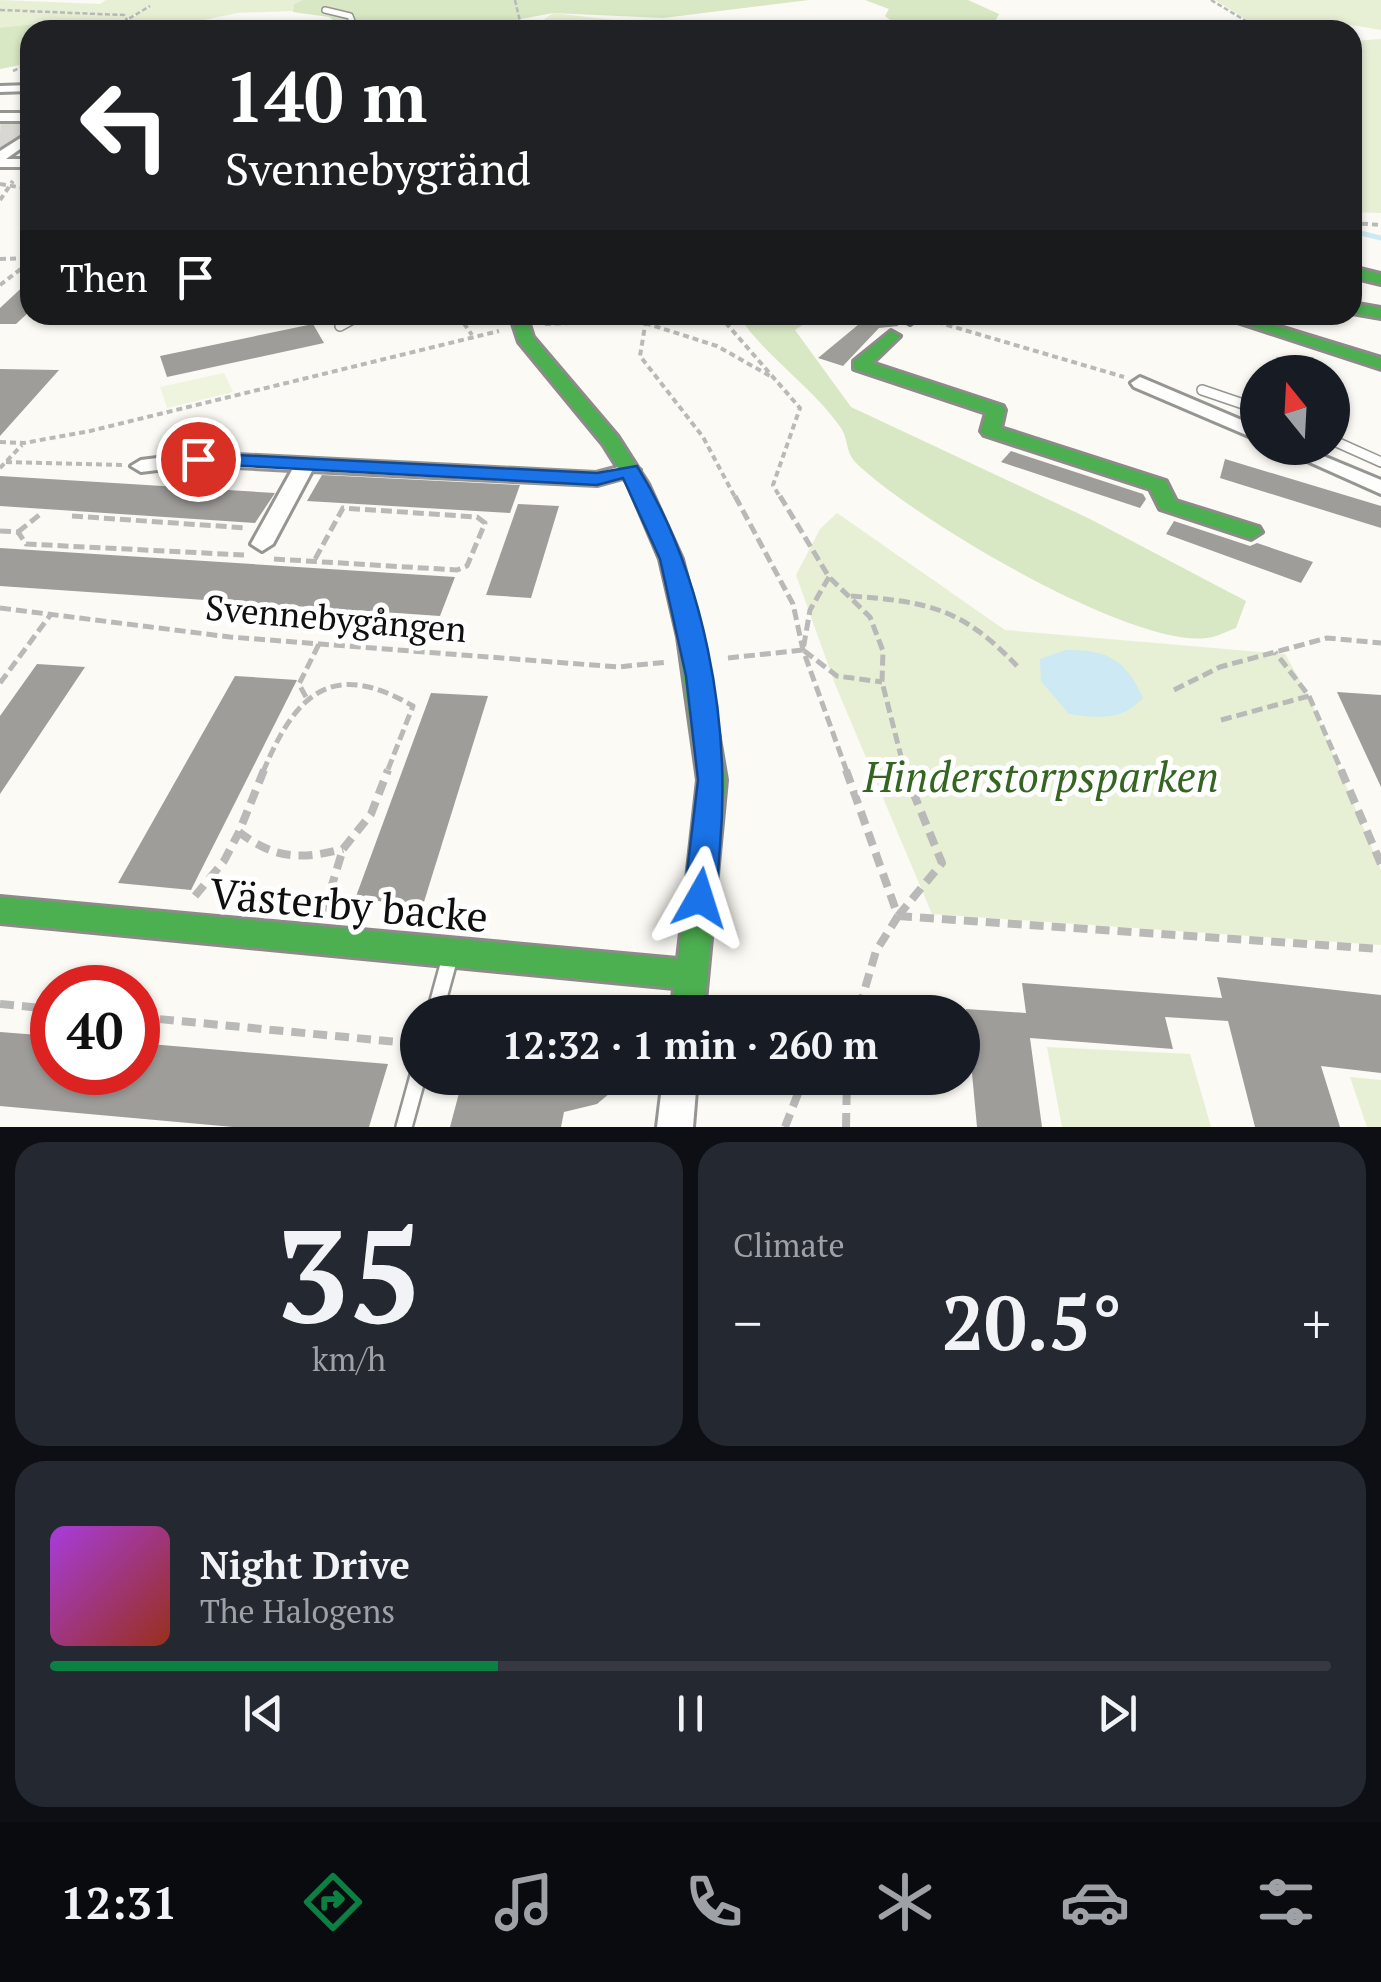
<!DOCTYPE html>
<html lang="en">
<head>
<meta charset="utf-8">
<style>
  :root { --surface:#171b24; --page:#242831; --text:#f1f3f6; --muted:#9ea1a6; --line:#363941; --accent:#0b8043 }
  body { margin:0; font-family:"PT Serif",serif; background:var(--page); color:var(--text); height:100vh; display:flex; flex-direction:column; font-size:38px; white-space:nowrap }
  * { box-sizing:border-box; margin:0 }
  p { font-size:32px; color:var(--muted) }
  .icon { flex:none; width:55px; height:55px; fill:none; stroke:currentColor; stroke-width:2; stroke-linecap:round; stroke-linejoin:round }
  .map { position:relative; height:1127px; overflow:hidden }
  .drawer { display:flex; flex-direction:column; gap:15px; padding:15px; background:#0d0f14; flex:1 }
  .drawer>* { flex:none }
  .hud { position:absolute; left:20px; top:20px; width:1342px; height:305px; border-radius:30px; box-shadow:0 2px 8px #0004; background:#202124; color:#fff; overflow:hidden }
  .needle { width:65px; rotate:342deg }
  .tools { position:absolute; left:1240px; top:355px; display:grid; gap:20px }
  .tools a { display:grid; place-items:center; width:110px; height:110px; border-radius:50%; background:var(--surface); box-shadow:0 2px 8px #0004; font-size:50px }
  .speed { position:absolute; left:30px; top:965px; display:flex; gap:20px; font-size:50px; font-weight:700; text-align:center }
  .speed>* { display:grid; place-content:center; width:130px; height:130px; border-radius:50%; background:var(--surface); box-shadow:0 2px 8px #0004; line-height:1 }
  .speed .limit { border:15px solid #d22; background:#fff; color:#111 }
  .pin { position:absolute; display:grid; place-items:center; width:85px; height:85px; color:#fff; margin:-42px; border:5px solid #fff; border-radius:50%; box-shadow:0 2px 10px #0007 }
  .me { position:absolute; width:110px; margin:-55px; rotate:6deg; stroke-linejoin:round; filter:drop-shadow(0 0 8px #0008) }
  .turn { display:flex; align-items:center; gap:35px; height:210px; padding:0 40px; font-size:45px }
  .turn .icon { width:130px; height:130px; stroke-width:2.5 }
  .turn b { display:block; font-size:70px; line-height:85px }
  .then { display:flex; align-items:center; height:95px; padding:0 40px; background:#0003; gap:20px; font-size:38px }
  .big { font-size:75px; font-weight:600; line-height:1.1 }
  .drawer .tile { flex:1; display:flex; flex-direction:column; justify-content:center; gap:15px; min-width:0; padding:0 35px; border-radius:30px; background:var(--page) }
  .drawer .dial { align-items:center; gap:0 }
  .dial b { font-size:130px; line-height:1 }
  .song { display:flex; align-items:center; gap:30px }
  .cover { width:120px; height:120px; border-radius:15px; background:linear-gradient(135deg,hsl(280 70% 55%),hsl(10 70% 35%)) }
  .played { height:10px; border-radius:5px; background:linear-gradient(90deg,var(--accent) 35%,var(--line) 35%) }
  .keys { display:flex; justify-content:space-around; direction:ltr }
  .heat { display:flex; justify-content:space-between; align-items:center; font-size:55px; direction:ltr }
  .drawer .tiles { flex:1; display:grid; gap:15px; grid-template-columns:1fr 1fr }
  .tile:last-child { grid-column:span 2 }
  .trip { position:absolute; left:400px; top:995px; width:580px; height:100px; border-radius:50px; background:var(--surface); box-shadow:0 2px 8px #0004; font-weight:600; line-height:100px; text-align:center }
  .tab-bar { display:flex; height:160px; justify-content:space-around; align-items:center; background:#090b0e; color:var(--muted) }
  .tab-bar .icon { width:70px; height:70px }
  .tab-bar .selected { color:var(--accent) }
  .tab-bar b { font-size:45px; color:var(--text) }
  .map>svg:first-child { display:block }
</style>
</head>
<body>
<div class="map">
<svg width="1381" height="1127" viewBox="0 0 1381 1127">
  <rect width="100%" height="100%" fill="#fbfaf4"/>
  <!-- green -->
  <g fill="#e7f0d5">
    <polygon points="0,0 100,4 106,0 303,0 295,4 293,11 237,13 185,24 179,30 114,30 151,5 109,30 98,30 95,24 0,29"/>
    <polygon points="1215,0 1381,0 1381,30 1340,23 1310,30 1253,30 1249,21"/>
    <polygon points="553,13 701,30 534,27"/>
    <polygon points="1381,39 1381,213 1353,212 1353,41"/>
    <polygon points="837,513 1005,630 1285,654 1309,696 1381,870 1381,945 932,914 835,684 796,575 820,529"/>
    <polygon points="1047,1047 1190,1054 1211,1127 1062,1127"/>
    <polygon points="1350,1077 1381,1080 1381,1127 1367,1127"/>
  </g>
  <!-- forest -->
  <g fill="#d8e7c4">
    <polygon points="303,0 809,0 663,18 553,13 515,20 512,27 476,26 471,30 337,30 338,24 329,17 293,12 294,4"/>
    <path d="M 865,0 L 968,0 L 999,14 L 994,23 C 966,34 908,37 885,16 L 889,9 Z"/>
    <polygon points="53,22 95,24 98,30 30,30 30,63 0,69 0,28"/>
    <path d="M 738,315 L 818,315 L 795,330 L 851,407 L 1090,519 L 1246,601 L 1236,628 C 1227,631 1217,637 1207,638 C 1130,648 911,517 855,462 C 846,453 848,438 841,428 C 812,386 766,358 738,315 Z"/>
  </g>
  <!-- pitch -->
  <polygon fill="#eff4df" points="224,373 233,392 167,408 160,387"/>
  <!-- water -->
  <path fill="#cce9f4" d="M 1066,650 C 1107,649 1126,660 1143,698 C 1122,721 1098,718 1069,714 L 1041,681 L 1040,659 Z"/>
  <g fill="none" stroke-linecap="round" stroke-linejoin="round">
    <!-- stream -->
    <polyline stroke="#cce9f4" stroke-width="5" points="1352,231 1381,238"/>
  </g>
  <!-- building -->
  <g fill="#9f9d9a">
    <polygon points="30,280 30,311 16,324 0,324 0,308"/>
    <polygon points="870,315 897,320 898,326 879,328 843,366 818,358"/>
    <polygon points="313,324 324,343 167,377 160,356"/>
    <polygon points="0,369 59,370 0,436"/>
    <polygon points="1011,451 1143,494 1146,499 1140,508 1001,462"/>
    <polygon points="1225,459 1381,506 1381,528 1220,478"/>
    <polygon points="322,475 520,485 510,513 307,501"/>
    <polygon points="0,476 275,493 255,523 0,506"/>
    <polygon points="518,504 559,506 531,598 486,595"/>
    <polygon points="1174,521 1250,546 1257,543 1313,562 1301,583 1166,534"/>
    <polygon points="0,548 455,577 440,616 0,586"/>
    <polygon points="37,664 85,667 0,794 0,716"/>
    <polygon points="235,676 297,680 191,890 118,883"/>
    <polygon points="1337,692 1381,695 1381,787"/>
    <polygon points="431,693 488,696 423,905 355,899"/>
    <polygon points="1217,977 1381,995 1381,1073 1321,1066 1340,1127 1255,1127 1228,1021 1165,1017 1173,1049 1030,1038 1042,1127 977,1127 966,1009 1026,1013 1022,983 1222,998"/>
    <polygon points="0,1032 52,1036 52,1072 138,1072 138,1043 388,1064 369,1127 233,1127 0,1106"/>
    <polygon points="463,1078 628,1078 597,1104 564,1112 561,1127 450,1127"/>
  </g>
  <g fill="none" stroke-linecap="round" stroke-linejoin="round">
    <!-- highway-tunnel -->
    <polyline stroke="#d8d7d2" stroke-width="26" stroke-dasharray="26 14" stroke-linecap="butt" points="0,134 30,135"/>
    <!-- lane-far2 casing -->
    <g stroke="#959592" stroke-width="8">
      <polyline id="lane-far2" points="325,10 350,16 355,29 362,30"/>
    </g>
    <!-- lane-far1 casing -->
    <g stroke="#959592" stroke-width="12">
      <g id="lane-far1">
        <polyline points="340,326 360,315"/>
        <polyline points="1202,390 1258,409"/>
        <polyline points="1332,440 1381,462"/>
      </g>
    </g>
    <!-- lane casing -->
    <g stroke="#959592" stroke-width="20">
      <g id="lane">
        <polyline points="435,1012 449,961"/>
        <polyline points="404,1127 418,1076"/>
      </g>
    </g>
    <!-- street casing -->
    <g stroke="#959592" stroke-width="6">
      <g id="street">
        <polygon points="30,85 30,91 0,92 0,86"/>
        <rect x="0" y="113" width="30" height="8"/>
        <polygon points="30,132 30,142 6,159 30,159 30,167 0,167 0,151"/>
        <polygon points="1140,377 1258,427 1258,440 1134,387 1131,383"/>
        <polygon points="1278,448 1304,448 1381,480 1381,494"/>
        <polygon points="198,453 596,473 630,464 640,470 637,474 597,485 312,471 273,544 262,551 251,544 292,470 198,465 141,472 131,466 141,460"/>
        <polygon points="663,1078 697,1078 693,1127 657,1127"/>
      </g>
    </g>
    <!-- fast casing -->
    <g stroke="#8c8b89" stroke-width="6">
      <g id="fast">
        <polygon points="1352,267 1381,274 1381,284 1352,277"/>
        <polygon points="1352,303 1381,308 1381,318 1352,313"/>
        <polygon points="510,315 526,315 533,337 618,437 648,484 682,559 702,637 726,780 704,1012 672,1012 674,988 0,923 0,897 678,959 698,780 678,637 660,559 628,484 603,444 519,342"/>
        <polygon points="905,315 923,315 910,324 902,319"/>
        <polygon points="1216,315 1241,315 1381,358 1381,369"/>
        <polygon points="891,331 900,336 872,363 1003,406 1005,410 1001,428 1166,481 1176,501 1259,527 1262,532 1251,539 1160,509 1150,489 984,435 981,431 986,413 854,369 854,361"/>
      </g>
    </g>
    <!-- path-far3 -->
    <g stroke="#b9b9b8" stroke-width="2.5" stroke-dasharray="5 2.5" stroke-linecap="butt">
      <polyline points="515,0 522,30"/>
      <polyline points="1211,0 1246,21 1250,30"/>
      <polyline points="0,10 124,15 133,30"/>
      <polyline points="110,30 150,6"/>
      <polyline points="13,71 30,63"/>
    </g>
    <!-- path-far2 -->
    <g stroke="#b9b9b8" stroke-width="4" stroke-dasharray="6 4" stroke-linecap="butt">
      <polyline points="0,184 30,189"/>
      <polyline points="0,200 13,181"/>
      <polyline points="1352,223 1381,225"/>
      <polyline points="0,259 30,258"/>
      <polyline points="0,285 30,262"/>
      <polyline points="458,315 472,335"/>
      <polyline points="719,315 800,408 773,485 781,499"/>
      <polyline points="646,320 640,356 703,437 736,499"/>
      <polyline points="937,322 1124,377"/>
      <polyline points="645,323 717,346 770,376"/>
      <polyline points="545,324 646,320 659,315"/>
      <polyline points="0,442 24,443 90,431 499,331"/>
      <polyline points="6,462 123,465"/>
      <polyline points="0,468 22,445"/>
    </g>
    <!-- path-far1 -->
    <g stroke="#b9b9b8" stroke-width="5" stroke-dasharray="11 5" stroke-linecap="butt">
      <polyline points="735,496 793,604 803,650 847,772"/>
      <polyline points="780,496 829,577 870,617 883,651 882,682 905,772"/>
      <polyline points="72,516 247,528"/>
      <polyline points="0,531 18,532 26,544 244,555"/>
      <polyline points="18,532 43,512"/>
      <polyline points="274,559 457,570 467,566 485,523 477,517 343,508 314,561"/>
      <polyline points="829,577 810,610 803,650 837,676 882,682"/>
      <path d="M 851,596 C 929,602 962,608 1017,666"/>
      <polyline points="0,608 230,637 618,667 668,662"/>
      <polyline points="728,658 803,650"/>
      <polyline points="0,683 51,614"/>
      <polyline points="1174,690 1220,667 1327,638 1381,643"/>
      <polyline points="1309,696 1342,772"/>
      <polyline points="306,697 299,684 319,644"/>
      <polyline points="1221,720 1309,696 1275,652"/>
      <path d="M 263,772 C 295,695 331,658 413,706 L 387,772"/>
    </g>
    <!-- path -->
    <g stroke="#b9b9b8" stroke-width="8" stroke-dasharray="14 8" stroke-linecap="butt">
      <path d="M 264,770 L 239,832 C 274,859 301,860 343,849"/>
      <polyline points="846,770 898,916 876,951 858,1012"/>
      <polyline points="1341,770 1381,864"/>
      <polyline points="343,849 371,814 388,770"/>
      <polyline points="195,896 224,861 239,832"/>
      <polyline points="324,911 343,849"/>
      <polyline points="898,916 942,863 904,770"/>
      <polyline points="898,916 1381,949"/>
      <polyline points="0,1004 52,1009"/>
      <polyline points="138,1017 418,1044"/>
      <polyline points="785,1127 804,1078"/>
      <polyline points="846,1127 847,1078"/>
    </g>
    <!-- lane-far2 -->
    <use href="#lane-far2" stroke="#fefefd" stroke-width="5"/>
    <!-- lane-far1 -->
    <use href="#lane-far1" stroke="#fefefd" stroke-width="9"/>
    <!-- lane -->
    <use href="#lane" stroke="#fefefd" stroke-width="15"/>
    <!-- street -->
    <use href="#street" fill="#fefefd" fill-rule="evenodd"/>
    <!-- fast -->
    <use href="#fast" fill="#4caf50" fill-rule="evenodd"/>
  </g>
  <!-- route -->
  <path fill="#1a73e8" stroke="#114b97" stroke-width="2.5" d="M 198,453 L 597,473 L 637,466 C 704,574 731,720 720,846 C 718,866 719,889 711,907 L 700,910 L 689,907 L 684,898 L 698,780 L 686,676 L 660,559 L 623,478 L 597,485 L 191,463 L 191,455 Z"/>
  <g text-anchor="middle" stroke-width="10" stroke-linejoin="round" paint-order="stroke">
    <!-- street labels -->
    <g font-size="35" fill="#0f0f0f" stroke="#fff">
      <text transform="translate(336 619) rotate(5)" y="12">Svennebygången</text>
    </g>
    <!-- near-park labels -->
    <g font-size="42" font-style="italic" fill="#346521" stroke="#fff">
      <text x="1041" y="792">Hinderstorpsparken</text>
    </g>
    <!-- near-street labels -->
    <g font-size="42" fill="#0f0f0f" stroke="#fff">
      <text transform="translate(349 905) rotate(5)" y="15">Västerby backe</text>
    </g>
  </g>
</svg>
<div class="tools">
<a><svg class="needle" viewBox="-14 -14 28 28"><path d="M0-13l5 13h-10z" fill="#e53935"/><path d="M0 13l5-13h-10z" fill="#9ea1a6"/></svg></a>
</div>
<div class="speed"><div class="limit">40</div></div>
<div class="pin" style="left:198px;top:459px;background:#d93025"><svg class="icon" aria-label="arrive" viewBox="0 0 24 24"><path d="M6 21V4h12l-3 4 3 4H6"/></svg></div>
<svg class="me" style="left:700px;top:898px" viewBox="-20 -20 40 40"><path d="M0-17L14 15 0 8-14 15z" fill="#1a73e8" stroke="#fff" stroke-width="4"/></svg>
<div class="trip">12:32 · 1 min · 260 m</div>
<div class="hud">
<div class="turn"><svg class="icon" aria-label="left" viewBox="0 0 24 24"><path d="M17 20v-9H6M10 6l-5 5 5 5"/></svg><div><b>140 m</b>Svennebygränd</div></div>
<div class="then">Then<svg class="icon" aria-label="arrive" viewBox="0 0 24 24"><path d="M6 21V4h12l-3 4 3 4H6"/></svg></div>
</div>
</div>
<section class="drawer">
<div class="tiles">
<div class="tile dial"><b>35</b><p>km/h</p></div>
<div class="tile"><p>Climate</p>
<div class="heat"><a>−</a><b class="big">20.5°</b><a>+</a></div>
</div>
<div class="tile">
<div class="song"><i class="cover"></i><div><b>Night Drive</b><p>The Halogens</p></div></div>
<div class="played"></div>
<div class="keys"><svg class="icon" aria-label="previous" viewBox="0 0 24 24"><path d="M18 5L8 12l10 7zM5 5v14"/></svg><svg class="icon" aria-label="pause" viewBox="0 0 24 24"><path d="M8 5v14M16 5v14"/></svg><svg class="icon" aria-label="next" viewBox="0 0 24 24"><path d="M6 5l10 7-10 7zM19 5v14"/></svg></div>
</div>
</div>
</section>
<nav class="tab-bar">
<b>12:31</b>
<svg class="icon selected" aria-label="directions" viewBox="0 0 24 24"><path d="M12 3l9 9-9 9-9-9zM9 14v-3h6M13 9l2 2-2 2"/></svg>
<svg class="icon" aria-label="music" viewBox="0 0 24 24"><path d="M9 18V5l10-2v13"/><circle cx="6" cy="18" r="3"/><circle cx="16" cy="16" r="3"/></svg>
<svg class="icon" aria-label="phone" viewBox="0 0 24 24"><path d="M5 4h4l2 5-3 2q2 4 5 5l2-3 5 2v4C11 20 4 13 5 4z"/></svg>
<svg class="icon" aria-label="climate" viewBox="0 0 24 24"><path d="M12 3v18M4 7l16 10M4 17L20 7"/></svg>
<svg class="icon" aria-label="car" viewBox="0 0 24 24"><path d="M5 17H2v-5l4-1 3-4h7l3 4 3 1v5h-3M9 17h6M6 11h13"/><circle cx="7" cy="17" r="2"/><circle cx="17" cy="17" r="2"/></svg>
<svg class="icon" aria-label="filters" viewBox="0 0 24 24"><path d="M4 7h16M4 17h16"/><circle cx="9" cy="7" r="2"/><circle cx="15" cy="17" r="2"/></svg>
</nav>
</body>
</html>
